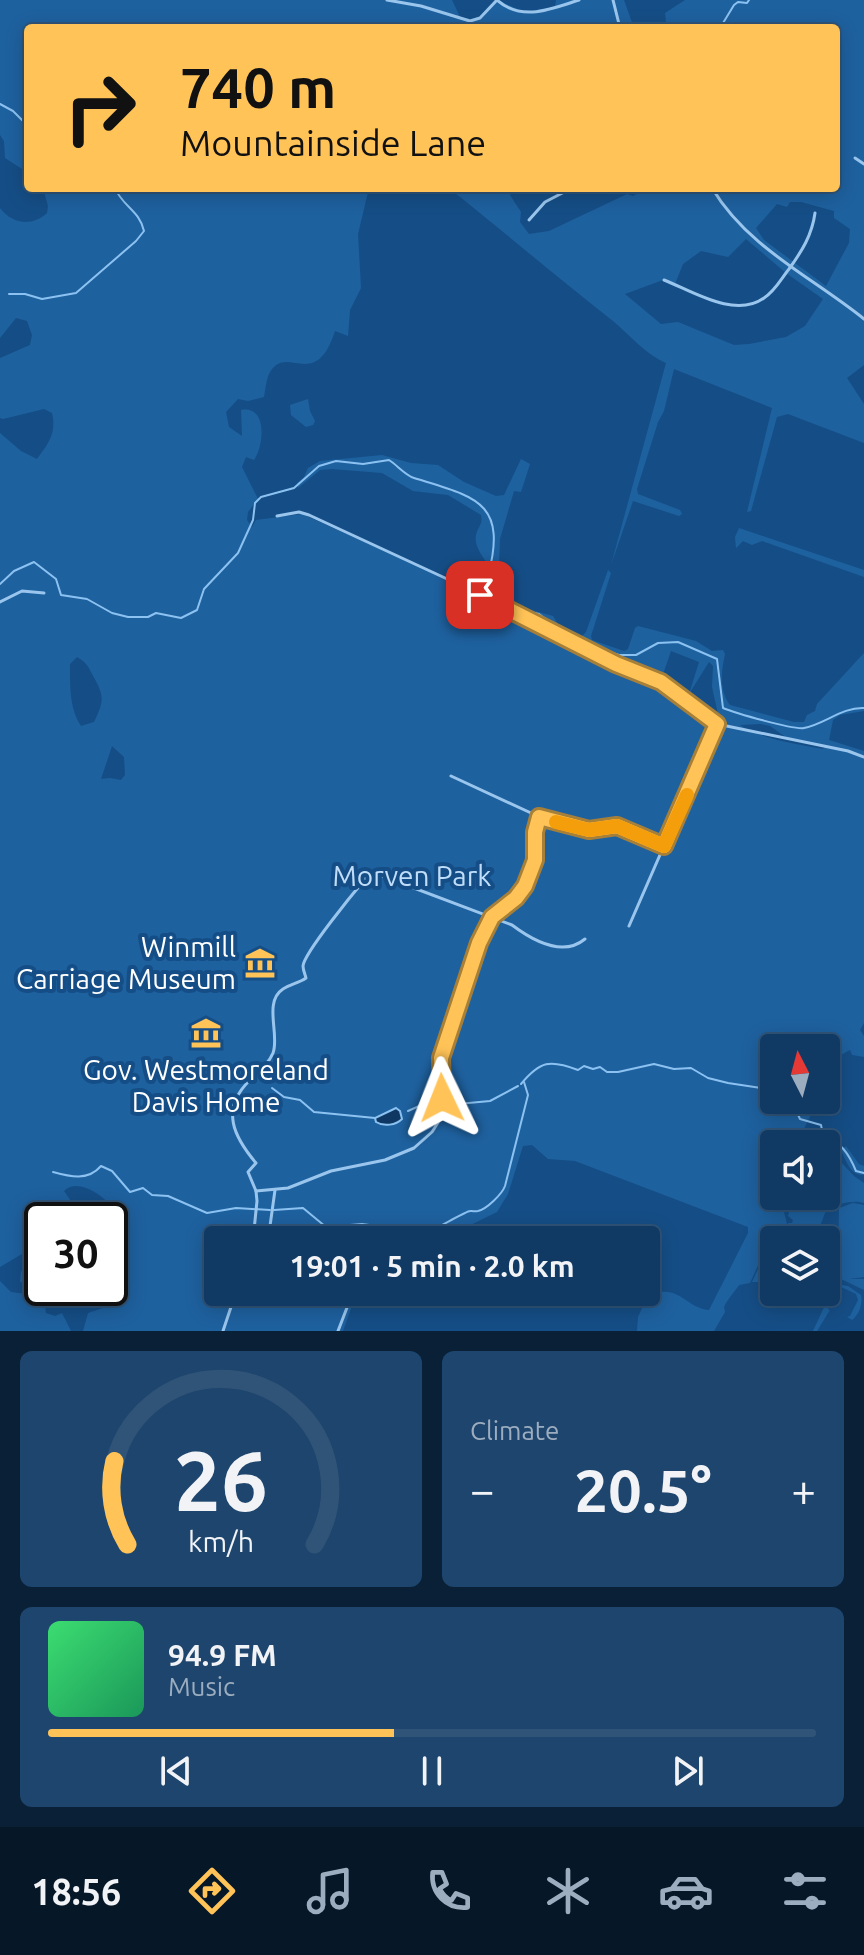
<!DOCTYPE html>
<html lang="en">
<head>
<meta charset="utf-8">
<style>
  :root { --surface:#103a64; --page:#1e456d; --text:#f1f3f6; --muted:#9cadbf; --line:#305478; --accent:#ffc357 }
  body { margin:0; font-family:Ubuntu,sans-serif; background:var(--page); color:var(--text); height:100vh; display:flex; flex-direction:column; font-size:30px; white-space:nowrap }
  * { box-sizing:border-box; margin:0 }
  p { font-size:26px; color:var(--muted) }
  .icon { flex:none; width:44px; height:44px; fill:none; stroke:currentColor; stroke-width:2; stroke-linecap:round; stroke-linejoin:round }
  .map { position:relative; height:1331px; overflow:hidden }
  .drawer { display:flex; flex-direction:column; gap:20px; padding:20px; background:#092037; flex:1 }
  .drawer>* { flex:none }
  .top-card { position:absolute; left:24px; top:24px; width:816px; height:168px; border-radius:8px; box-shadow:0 4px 20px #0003,0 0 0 2px var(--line); background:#ffc357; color:#111; overflow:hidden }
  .needle { width:52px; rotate:354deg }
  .buttons { position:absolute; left:760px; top:1034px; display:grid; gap:16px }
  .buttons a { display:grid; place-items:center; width:80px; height:80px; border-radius:8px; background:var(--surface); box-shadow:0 4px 20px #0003,0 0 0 2px var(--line); font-size:40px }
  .speed { position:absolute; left:24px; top:1202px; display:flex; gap:16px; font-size:40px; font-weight:700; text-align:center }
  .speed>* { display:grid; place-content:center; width:104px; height:104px; border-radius:50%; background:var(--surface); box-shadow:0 4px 20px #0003,0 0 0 2px var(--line); line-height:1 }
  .speed .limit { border:4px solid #111; border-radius:12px; background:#fff; color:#111 }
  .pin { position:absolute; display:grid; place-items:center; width:68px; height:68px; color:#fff; margin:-34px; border-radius:16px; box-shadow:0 4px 12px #0006 }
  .me { position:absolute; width:88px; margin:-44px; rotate:358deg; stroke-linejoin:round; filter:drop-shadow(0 0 6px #0008) }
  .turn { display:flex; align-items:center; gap:28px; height:168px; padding:0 24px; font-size:36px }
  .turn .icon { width:104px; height:104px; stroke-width:2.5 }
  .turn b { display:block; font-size:56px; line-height:68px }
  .big { font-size:60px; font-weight:700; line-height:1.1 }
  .drawer .widget { flex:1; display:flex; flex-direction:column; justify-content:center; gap:12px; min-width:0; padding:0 28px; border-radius:12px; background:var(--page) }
  .drawer .dial { align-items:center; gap:0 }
  .dial svg { height:208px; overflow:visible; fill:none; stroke:var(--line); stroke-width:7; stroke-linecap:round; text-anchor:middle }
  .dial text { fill:var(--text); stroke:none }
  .song { display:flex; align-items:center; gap:24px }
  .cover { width:96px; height:96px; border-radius:12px; background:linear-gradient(135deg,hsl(140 70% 55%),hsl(150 70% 35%)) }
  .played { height:8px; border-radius:4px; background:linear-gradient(90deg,var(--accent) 45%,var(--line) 45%) }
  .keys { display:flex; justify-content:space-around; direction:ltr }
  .heat { display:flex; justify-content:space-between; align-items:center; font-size:44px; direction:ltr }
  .drawer .tiles { flex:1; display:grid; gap:20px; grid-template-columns:1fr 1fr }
  .widget:last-child { grid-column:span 2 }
  .trip { position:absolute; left:204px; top:1226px; width:456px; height:80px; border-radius:8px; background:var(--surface); box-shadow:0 4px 20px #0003,0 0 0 2px var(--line); font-weight:700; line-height:80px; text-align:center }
  .tabs { display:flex; height:128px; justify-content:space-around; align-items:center; background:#061728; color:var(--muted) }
  .tabs .icon { width:56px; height:56px }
  .tabs .selected { color:var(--accent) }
  .tabs b { font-size:36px; color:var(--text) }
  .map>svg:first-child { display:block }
</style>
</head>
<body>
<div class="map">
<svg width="864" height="1331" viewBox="0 0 864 1331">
  <rect width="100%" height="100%" fill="#154e86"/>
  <!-- green -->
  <g fill="#1e619f" fill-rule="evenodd">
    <polygon points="0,0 452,0 460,17 476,20 497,0 527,13 555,7 556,0 624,0 634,28 28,28 28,173 5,158 4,141 0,135"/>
    <path d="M 685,0 L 864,0 L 864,365 L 847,378 L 864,404 L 864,443 L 788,414 L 777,417 L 751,511 L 747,512 L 772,408 L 674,369 L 664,411 L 658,422 L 637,489 L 638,494 L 680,510 L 682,514 L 679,516 L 633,501 L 611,565 L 666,363 C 645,354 631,336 613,321 C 558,278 504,232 449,188 L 515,188 L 510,195 L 521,212 L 520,222 L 529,234 L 549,231 L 627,194 L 633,196 L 648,188 L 836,188 L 836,124 L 840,70 L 836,68 L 836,28 L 655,28 L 666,22 L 665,13 ZM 790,202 L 801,202 L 834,211 L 834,218 L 850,229 L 849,243 L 826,286 L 764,240 L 756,228 L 777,204 L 787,207 ZM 746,239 L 786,273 L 823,299 L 805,326 L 786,337 L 749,344 L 734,345 L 678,322 L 661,324 L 625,294 L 663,280 L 675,284 L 683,264 L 701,251 L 728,257 Z"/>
    <path d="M 43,188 L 369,188 L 358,234 L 361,288 L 350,310 L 348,336 L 335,331 C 317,387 292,351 275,366 C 266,373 266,387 264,397 L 248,401 L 238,399 L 226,412 L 229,427 L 242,436 L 241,410 C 268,405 264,446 254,460 L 246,457 L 242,467 L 258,499 L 248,512 L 247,520 L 252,527 L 256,520 L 302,514 L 458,584 L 484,591 L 482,577 L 486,562 C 481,554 474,545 476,535 C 478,526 483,525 481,515 L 448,495 L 413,491 L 382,473 L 332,469 L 320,470 L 298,488 L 297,483 L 304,477 L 308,468 L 320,461 L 382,455 L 411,463 L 438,465 L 464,482 L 496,496 L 504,495 L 521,459 L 530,464 L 521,492 L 514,491 L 500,539 L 499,567 L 510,586 L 512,598 L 520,607 L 553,616 L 559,626 L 581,637 L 586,632 L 608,570 L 611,573 L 591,636 L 592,640 L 624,651 L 628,649 L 635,628 L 638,626 L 696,641 L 712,651 L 723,650 L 725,654 C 721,672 719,690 730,705 L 794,722 L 804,722 L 807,715 L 815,711 L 817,704 L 864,653 L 864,711 L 840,715 L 833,720 L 829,740 L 864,751 L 864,1023 L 860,1030 L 864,1036 L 864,1057 L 852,1055 L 850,1050 L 839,1056 C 839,1063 835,1068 834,1076 C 831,1089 835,1099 825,1110 L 820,1107 L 819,1100 L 826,1100 L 826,1048 L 774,1048 L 774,1100 L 818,1100 L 802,1133 L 824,1144 L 774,1144 L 774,1196 L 826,1196 L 826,1146 L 854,1176 L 864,1183 L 864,1203 C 852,1199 841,1205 828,1205 L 819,1229 L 789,1228 L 788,1223 L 792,1223 L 793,1220 L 788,1216 L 789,1212 L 784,1212 L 788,1228 L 770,1239 L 750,1283 L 739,1285 C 734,1293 728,1298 724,1307 L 725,1312 L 714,1331 L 637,1331 L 638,1317 L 646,1299 C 675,1278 686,1309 709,1310 L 748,1233 L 748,1227 L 575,1161 L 548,1159 L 532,1145 L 523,1146 L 508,1194 L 497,1212 L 440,1240 L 218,1240 L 218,1292 L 357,1292 L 343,1331 L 83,1331 L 88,1313 L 103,1308 L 110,1294 L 107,1292 C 109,1288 123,1230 122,1224 C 118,1205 80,1174 64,1191 L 71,1201 L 68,1204 L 51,1204 L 42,1220 L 42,1249 L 32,1242 L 22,1254 L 0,1267 L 0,433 L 21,451 L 37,459 C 48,444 57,433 52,413 L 44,409 L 3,419 L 0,418 L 0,358 L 30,345 L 32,335 L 27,321 L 16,318 L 0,338 L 0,208 C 12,224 32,227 47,213 L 48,206 ZM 671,651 L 699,662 L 689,694 L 709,662 L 713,666 L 712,687 L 718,714 L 660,683 ZM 77,657 C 85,662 87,664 91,672 C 103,694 106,698 94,722 L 81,726 C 69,709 70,684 70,664 ZM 761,724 L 770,726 L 787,738 L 825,746 L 823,749 C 798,744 760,739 740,725 ZM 112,746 L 124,757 L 125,775 L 121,780 L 110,778 L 101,779 Z"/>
    <polygon points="308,399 310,411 315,421 313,425 306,427 291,415 290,405"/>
    <polygon points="739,528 864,570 864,577 762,541 752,545 743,541 736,548 735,537"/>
    <path d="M 846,1146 L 859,1164 L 864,1166 L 864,1175 C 850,1176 846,1160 841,1150 Z"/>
    <polygon points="853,1203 864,1205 864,1277 849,1279 864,1279 864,1290 841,1279 828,1277 826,1241 829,1259 837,1260 838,1272 839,1208"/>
    <polygon points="790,1229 817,1230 811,1231 811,1239 815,1239 815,1235 819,1238 817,1240 774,1240 774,1283 770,1282 771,1279 764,1272 771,1250 760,1272 765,1282 774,1285 774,1288 761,1282 752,1282 771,1241"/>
    <polygon points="21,1271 32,1273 42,1289 46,1313 55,1316 62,1313 71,1331 0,1331 0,1281 11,1292 26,1294 26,1283 20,1282"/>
    <path d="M 836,1284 L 848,1286 L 861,1295 C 863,1303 859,1315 852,1320 L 847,1317 L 850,1316 L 858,1300 L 856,1294 L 841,1287 L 837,1289 L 828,1309 L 830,1310 L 817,1331 L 813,1331 L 825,1305 L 823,1293 L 826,1292 L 826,1285 Z"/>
  </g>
  <!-- water -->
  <path fill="#0e3863" stroke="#8cc2f1" stroke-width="2" d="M 396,1108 L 400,1111 L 402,1119 C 396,1125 384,1127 376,1122 L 375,1118 Z"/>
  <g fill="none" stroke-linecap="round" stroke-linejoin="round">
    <!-- stream -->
    <g stroke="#8cc2f1" stroke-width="2">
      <polyline points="720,28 734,5 738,2 747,3 749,0"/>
      <polyline points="0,104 13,111 28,126"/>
      <path d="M 9,294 L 25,294 L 42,299 L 76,293 L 136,241 L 144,231 C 140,211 122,206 115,188"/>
      <path d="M 0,584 L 14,571 L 34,562 L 56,579 L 61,595 L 87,599 L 112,613 L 128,617 L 148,617 L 156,613 L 181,618 L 197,610 L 204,589 L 238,553 L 253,520 L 255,503 L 261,497 L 294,488 L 319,466 L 336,461 L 363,464 L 389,460 C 397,465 405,475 414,478 C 475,497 508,501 488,576 L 508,604 L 516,609 L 539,614 L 563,632 L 603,650 L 619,655 L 636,655 L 658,643 L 678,642 L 717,659 L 723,708 C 735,713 793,730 804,728 C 825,724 842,707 864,708"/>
      <path d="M 521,1084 C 540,1061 550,1059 578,1070 L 584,1066 L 593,1069 L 600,1067 L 607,1072 L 618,1072 L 654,1064 L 674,1069 L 691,1068 L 708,1078 L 728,1083 L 761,1088 L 774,1087"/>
      <polyline points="272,1088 284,1097 300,1100 314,1112 375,1118"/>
      <path d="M 787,1100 L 795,1108 L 800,1119 L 821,1125 L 823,1135 C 841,1142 849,1154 856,1171 L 864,1173"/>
      <polyline points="447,1105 490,1101 518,1086"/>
      <polyline points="408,1111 426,1103 438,1105"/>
      <path d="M 53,1172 C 71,1177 88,1181 101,1166 L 112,1171 L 130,1192 L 143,1188 L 152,1195 L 168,1196 L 207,1213 L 236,1208 L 270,1210"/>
      <path d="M 274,1210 L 303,1208 L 326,1227 L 362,1224 L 399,1229 L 410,1226 L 425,1233 C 438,1228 452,1219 465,1213 C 471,1209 470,1212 478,1211 C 487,1209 502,1194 505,1186 L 528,1095 L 524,1082"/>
    </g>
    <!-- street -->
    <g stroke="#9ac6ee" stroke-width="3">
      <polyline points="387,0 421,6 470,21 480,18 497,0"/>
      <path d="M 497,0 C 522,22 551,9 579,0"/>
      <polyline points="613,0 620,28"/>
      <polyline points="855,158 864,164"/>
      <path d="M 712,188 C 748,248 812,277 864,319"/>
      <polyline points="529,220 545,202 572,188"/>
      <path d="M 664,280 C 692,291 735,319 764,298 C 775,291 781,279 789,269 C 802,251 812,235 815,213"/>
      <polyline points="277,516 299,512 309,515 458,584 616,664 661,682 717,724 848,751 864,757"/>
      <polyline points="0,602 22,591 44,593"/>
      <polyline points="451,776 544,819 589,830 617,826 664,846"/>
      <polyline points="629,926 717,724"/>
      <polyline points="256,1191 288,1188 331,1171 385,1160 414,1148 432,1132 439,1121 441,1112 441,1058 479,943 492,917 516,898 525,886 535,860 535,832 539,817"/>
      <path d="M 253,1240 L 257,1201 L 256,1191 L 248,1172 L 256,1163 C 234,1137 220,1110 249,1081 C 258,1072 268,1065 273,1053 C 280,1035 263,1002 283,989 C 291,984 299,983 306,978 C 305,974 303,970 303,966 C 304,953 355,891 366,878 L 373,875 L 382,876 L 512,925 C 532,940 562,958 585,939"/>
      <polyline points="273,1240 270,1226 275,1190"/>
      <polyline points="223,1331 236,1292"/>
      <polyline points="338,1331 353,1292"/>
    </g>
  </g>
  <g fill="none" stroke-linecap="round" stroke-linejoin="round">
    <!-- route casing -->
    <g stroke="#a67f39" stroke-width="20">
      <polyline id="route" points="442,1098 441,1058 479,943 492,917 516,898 525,886 535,860 535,832 539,817 589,830 617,826 664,846 717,724 661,682 616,664 480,595"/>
    </g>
    <!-- route -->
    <use href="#route" stroke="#ffc357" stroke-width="14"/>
    <!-- slow -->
    <polyline stroke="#f59e0b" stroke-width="14" points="556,822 589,830 617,826 664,846 687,795"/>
  </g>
  <!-- icons -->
  <defs>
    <g id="museum-bare" transform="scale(2.4)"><path d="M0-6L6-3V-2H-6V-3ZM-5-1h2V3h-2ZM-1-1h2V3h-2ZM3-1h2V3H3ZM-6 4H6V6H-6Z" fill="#ffc357" stroke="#154e86" stroke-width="2.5" paint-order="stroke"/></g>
  </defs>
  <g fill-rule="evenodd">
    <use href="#museum-bare" x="260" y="963"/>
    <use href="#museum-bare" x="206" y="1033"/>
  </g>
  <g text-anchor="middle" stroke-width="8" stroke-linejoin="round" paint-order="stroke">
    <!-- park labels -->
    <g font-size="28" fill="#c0defa" stroke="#154e86">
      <text x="412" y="886">Morven Park</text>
    </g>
    <!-- poi labels -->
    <g font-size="28" fill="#fff" stroke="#154e86" text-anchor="end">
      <text x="236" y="957">Winmill<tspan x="236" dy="32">Carriage Museum</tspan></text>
      <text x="206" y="1080" text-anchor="middle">Gov. Westmoreland<tspan x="206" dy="32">Davis Home</tspan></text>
    </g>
  </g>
</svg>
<div class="buttons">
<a><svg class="needle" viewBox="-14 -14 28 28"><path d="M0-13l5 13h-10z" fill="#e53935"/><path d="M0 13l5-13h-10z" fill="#9cadbf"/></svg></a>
<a><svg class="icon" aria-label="sound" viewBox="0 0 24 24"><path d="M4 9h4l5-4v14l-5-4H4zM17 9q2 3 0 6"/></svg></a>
<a><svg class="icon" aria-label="layers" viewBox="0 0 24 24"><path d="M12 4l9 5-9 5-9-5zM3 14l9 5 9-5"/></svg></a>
</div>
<div class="speed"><div class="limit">30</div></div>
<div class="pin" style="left:480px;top:595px;background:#d93025"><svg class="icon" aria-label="arrive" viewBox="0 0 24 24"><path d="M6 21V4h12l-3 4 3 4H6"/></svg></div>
<svg class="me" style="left:442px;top:1098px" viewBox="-20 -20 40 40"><path d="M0-17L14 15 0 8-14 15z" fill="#ffc357" stroke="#fff" stroke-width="4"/></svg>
<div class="trip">19:01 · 5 min · 2.0 km</div>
<div class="top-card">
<div class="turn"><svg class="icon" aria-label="right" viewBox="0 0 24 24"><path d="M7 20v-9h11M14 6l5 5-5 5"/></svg><div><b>740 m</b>Mountainside Lane</div></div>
</div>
</div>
<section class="drawer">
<div class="tiles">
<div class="widget dial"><svg viewBox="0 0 100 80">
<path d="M14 69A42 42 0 1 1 86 69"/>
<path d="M14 69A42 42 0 0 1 9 37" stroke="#ffc357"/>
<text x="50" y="56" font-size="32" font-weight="700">26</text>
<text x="50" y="72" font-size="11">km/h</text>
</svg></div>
<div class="widget"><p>Climate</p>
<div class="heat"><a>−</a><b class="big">20.5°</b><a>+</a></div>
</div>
<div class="widget">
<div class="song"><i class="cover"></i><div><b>94.9 FM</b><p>Music</p></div></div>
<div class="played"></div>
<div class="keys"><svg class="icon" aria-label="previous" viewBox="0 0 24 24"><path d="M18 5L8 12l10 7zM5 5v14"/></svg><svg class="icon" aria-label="pause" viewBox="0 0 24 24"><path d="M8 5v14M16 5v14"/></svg><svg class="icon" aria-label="next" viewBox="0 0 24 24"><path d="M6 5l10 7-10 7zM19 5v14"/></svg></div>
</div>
</div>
</section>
<nav class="tabs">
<b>18:56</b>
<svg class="icon selected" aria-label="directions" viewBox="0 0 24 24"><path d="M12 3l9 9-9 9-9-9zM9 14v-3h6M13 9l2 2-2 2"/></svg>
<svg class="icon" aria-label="music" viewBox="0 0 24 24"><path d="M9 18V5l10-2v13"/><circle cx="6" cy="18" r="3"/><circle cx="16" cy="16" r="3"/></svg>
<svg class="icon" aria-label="phone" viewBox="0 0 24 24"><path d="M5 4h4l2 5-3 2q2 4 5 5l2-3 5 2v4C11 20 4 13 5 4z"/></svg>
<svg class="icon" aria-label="climate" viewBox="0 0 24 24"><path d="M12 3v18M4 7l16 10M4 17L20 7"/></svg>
<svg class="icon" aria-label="car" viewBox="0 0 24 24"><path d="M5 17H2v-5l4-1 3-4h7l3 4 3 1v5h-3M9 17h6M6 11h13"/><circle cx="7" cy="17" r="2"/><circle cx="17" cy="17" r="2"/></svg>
<svg class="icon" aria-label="filters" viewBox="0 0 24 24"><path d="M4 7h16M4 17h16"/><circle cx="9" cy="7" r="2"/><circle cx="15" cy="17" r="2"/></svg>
</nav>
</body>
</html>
